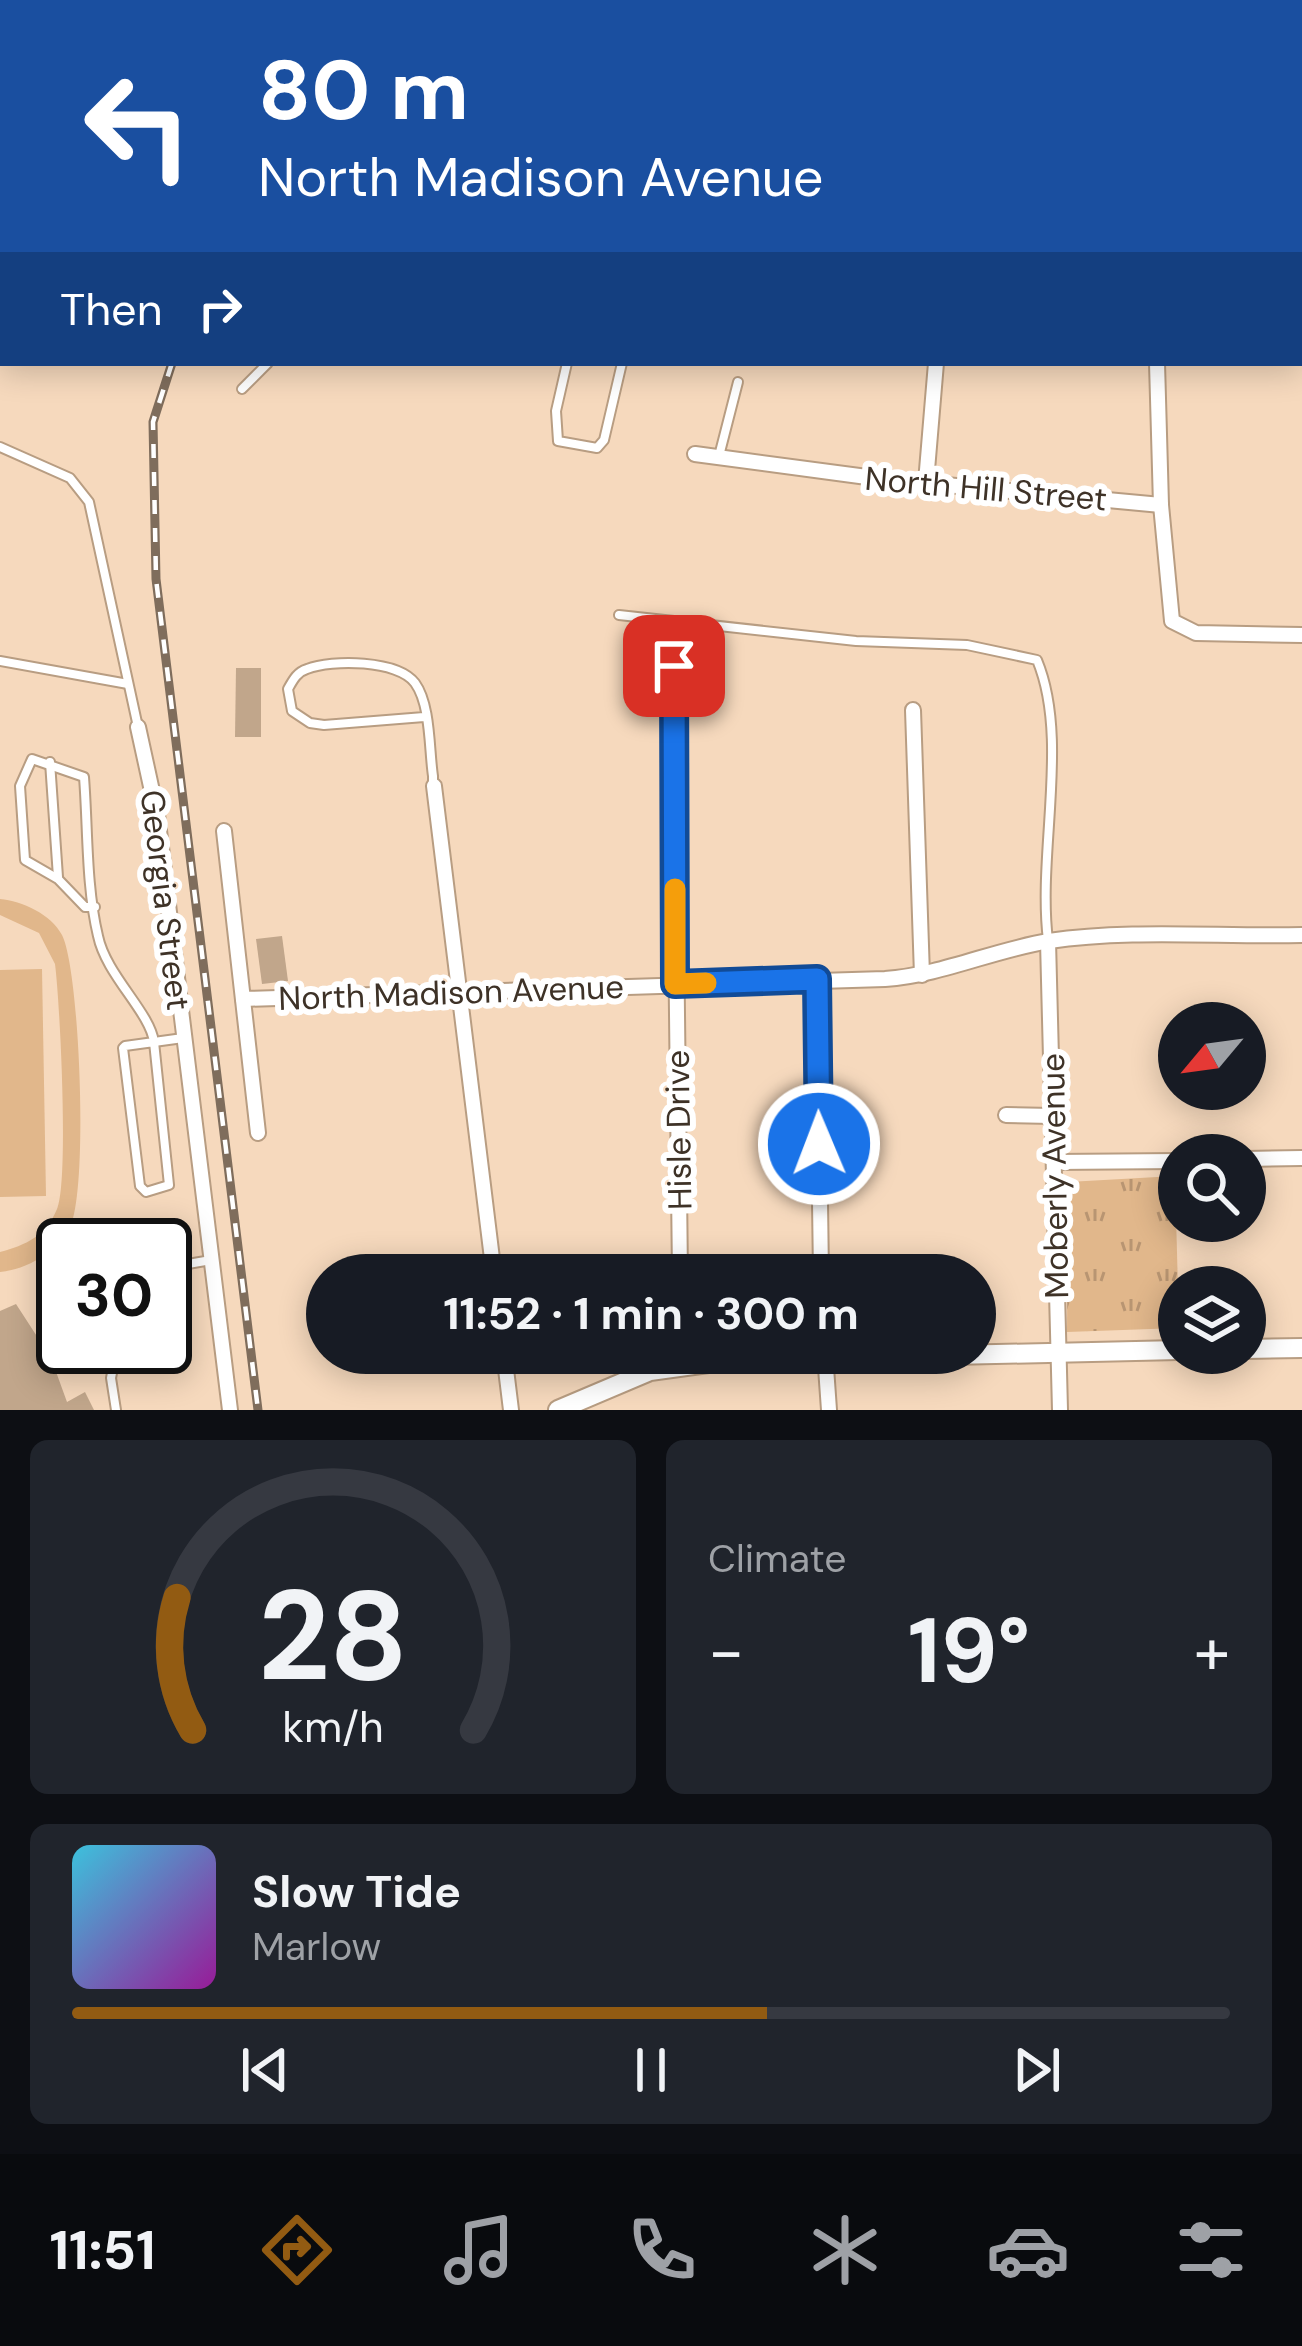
<!DOCTYPE html>
<html lang="en">
<head>
<meta charset="utf-8">
<style>
  :root { --surface:#171b24; --page:#20242c; --text:#f1f3f6; --muted:#9ea1a6; --line:#363941; --accent:#925b12 }
  body { margin:0; font-family:"DM Sans",sans-serif; background:var(--page); color:var(--text); height:100vh; display:flex; flex-direction:column; font-size:45px; white-space:nowrap }
  * { box-sizing:border-box; margin:0 }
  p { font-size:39px; color:var(--muted) }
  .icon { flex:none; width:66px; height:66px; fill:none; stroke:currentColor; stroke-width:2; stroke-linecap:round; stroke-linejoin:round }
  .map { position:relative; height:1410px; overflow:hidden }
  .side { display:flex; flex-direction:column; gap:30px; padding:30px; background:#0d0f14; flex:1 }
  .side>* { flex:none }
  .hud { position:absolute; left:0px; top:0px; width:1302px; height:366px; box-shadow:0 6px 30px #0003; background:#1a4fa0; color:#fff; overflow:hidden }
  .needle { width:78px; rotate:241deg }
  .tools { position:absolute; left:1158px; top:1002px; display:grid; gap:24px }
  .tools a { display:grid; place-items:center; width:108px; height:108px; border-radius:50%; background:var(--surface); box-shadow:0 6px 30px #0003; font-size:60px }
  .speed { position:absolute; left:36px; top:1218px; display:flex; gap:24px; font-size:60px; font-weight:700; text-align:center }
  .speed>* { display:grid; place-content:center; width:156px; height:156px; border-radius:50%; background:var(--surface); box-shadow:0 6px 30px #0003; line-height:1 }
  .speed .limit { border:6px solid #111; border-radius:18px; background:#fff; color:#111 }
  .pin { position:absolute; display:grid; place-items:center; width:102px; height:102px; color:#fff; margin:-51px; border-radius:24px; box-shadow:0 6px 18px #0006 }
  .me { position:absolute; width:132px; margin:-66px; rotate:359deg; stroke-linejoin:round; filter:drop-shadow(0 0 9px #0008) }
  .turn { display:flex; align-items:center; gap:42px; height:252px; padding:0 60px; font-size:54px }
  .turn .icon { width:156px; height:156px; stroke-width:2.5 }
  .turn b { display:block; font-size:84px; line-height:102px }
  .then { display:flex; align-items:center; height:114px; padding:0 60px; background:#0003; gap:24px; font-size:45px }
  .big { font-size:90px; font-weight:700; line-height:1.1 }
  .side .tile { flex:1; display:flex; flex-direction:column; justify-content:center; gap:18px; min-width:0; padding:0 42px; border-radius:18px; background:var(--page) }
  .side .dial { align-items:center; gap:0 }
  .dial svg { height:312px; overflow:visible; fill:none; stroke:var(--line); stroke-width:7; stroke-linecap:round; text-anchor:middle }
  .dial text { fill:var(--text); stroke:none }
  .song { display:flex; align-items:center; gap:36px }
  .cover { width:144px; height:144px; border-radius:18px; background:linear-gradient(135deg,hsl(190 70% 55%),hsl(300 70% 35%)) }
  .played { height:12px; border-radius:6px; background:linear-gradient(90deg,var(--accent) 60%,var(--line) 60%) }
  .keys { display:flex; justify-content:space-around; direction:ltr }
  .heat { display:flex; justify-content:space-between; align-items:center; font-size:66px; direction:ltr }
  .side .tiles { flex:1; display:grid; gap:30px; grid-template-columns:1fr 1fr }
  .tile:last-child { grid-column:span 2 }
  .trip { position:absolute; left:306px; top:1254px; width:690px; height:120px; border-radius:60px; background:var(--surface); box-shadow:0 6px 30px #0003; font-weight:700; line-height:120px; text-align:center }
  .tab-bar { display:flex; height:192px; justify-content:space-around; align-items:center; background:#090b0e; color:var(--muted) }
  .tab-bar .icon { width:84px; height:84px }
  .tab-bar .selected { color:var(--accent) }
  .tab-bar b { font-size:54px; color:var(--text) }
  .map>svg:first-child { display:block }
</style>
</head>
<body>
<div class="map">
<svg width="1302" height="1410" viewBox="0 0 1302 1410">
  <defs>
    <pattern id="park-tufts" width="24" height="20" patternUnits="userSpaceOnUse" patternTransform="scale(3)"><rect width="24" height="20" fill="#e1b78b"/><path d="M3 7l-1-3M5 7V3M7 7l1-3M15 17l-1-3M17 17v-4M19 17l1-3" fill="none" stroke="#b89572"/></pattern>
  </defs>
  <rect width="100%" height="100%" fill="#f6d9bd"/>
  <!-- grass -->
  <g fill="#e1b78b">
    <path d="M 0,899 C 22,901 51,914 62,935 C 80,970 89,1196 69,1229 C 54,1253 28,1269 0,1272 L 0,1252 C 26,1245 46,1236 57,1209 C 69,1181 60,1003 55,964 L 39,933 L 0,915 Z"/>
    <polygon points="42,969 46,1196 0,1197 0,970"/>
  </g>
  <!-- park -->
  <polygon fill="url(#park-tufts)" points="1175,1176 1179,1328 1067,1332 1068,1182"/>
  <!-- building -->
  <g fill="#c1a68b">
    <polygon points="236,668 261,668 261,737 235,737"/>
    <polygon points="282,936 288,981 262,984 256,939"/>
    <polygon points="16,1304 51,1358 67,1402 85,1392 94,1410 0,1410 0,1311"/>
  </g>
  <g fill="none" stroke-linecap="round" stroke-linejoin="round">
    <!-- service casing -->
    <g stroke="#b89d82" stroke-width="12">
      <g id="service">
        <polyline points="46,0 48,3"/>
        <polyline points="246,0 248,3"/>
        <polyline points="567,363 556,411 558,441 597,448 604,440 622,363"/>
        <polyline points="242,389 268,363"/>
        <polyline points="0,447 70,478 89,502 138,727"/>
        <polyline points="719,456 738,382"/>
        <path d="M 619,615 L 856,641 L 967,645 L 1037,660 C 1070,739 1037,853 1048,940"/>
        <polyline points="0,661 128,684"/>
        <path d="M 424,717 L 324,725 L 310,723 L 292,711 L 288,689 C 293,680 297,672 307,669 C 332,659 398,660 415,683 C 431,705 429,750 433,776 L 433,784"/>
        <polyline points="50,762 58,877"/>
        <path d="M 95,907 L 85,907 L 58,879 L 25,860 L 20,786 L 32,759 L 84,777 C 88,828 86,886 98,936 C 106,975 150,1012 154,1042 L 169,1185 L 146,1192 L 140,1186 L 123,1048 L 125,1046 L 183,1038"/>
        <polyline points="165,1268 211,1260"/>
        <polyline points="116,1410 111,1378 117,1347"/>
      </g>
    </g>
    <!-- minor casing -->
    <g stroke="#b89d82" stroke-width="18">
      <g id="minor">
        <polyline points="1149,0 1149,3"/>
        <polyline points="1157,363 1161,505 1172,621 1196,633 1302,635"/>
        <polyline points="695,454 882,479 1161,505"/>
        <polyline points="926,482 936,363"/>
        <polyline points="673,666 680,1275"/>
        <polyline points="913,710 922,975"/>
        <polyline points="138,727 157,814 230,1410"/>
        <polyline points="434,786 494,1275"/>
        <polyline points="224,831 258,1133"/>
        <polyline points="1048,941 1060,1410"/>
        <polyline points="817,979 821,1275"/>
        <path d="M 243,999 L 885,979 C 942,975 993,950 1049,941 C 1131,929 1218,937 1302,935"/>
        <polyline points="1006,1115 1052,1116"/>
        <polyline points="1245,1159 1302,1158"/>
        <polyline points="1054,1162 1179,1161"/>
        <polyline points="504,1353 511,1410"/>
        <polyline points="825,1353 829,1410"/>
      </g>
    </g>
    <!-- tertiary casing -->
    <g stroke="#b89d82" stroke-width="21">
      <g id="tertiary">
        <polyline points="1293,0 1294,3"/>
        <polyline points="649,3 650,0"/>
        <polyline points="1299,64 1302,98"/>
        <polyline points="1299,323 1302,325"/>
      </g>
    </g>
    <!-- secondary casing -->
    <g stroke="#b89d82" stroke-width="22">
      <g id="secondary">
        <polyline points="1245,1349 1302,1348"/>
        <polyline points="558,1410 650,1371 730,1360 1179,1350"/>
      </g>
    </g>
    <!-- service -->
    <use href="#service" stroke="#fff" stroke-width="8"/>
    <!-- minor -->
    <use href="#minor" stroke="#fff" stroke-width="14"/>
    <!-- tertiary -->
    <use href="#tertiary" stroke="#fff" stroke-width="16"/>
    <!-- secondary -->
    <use href="#secondary" stroke="#fff" stroke-width="18"/>
    <!-- rail casing -->
    <g stroke="#7f6d5c" stroke-width="9">
      <g id="rail">
        <polyline points="767,3 773,0"/>
        <polyline points="804,3 810,0"/>
        <polyline points="0,192 3,192"/>
        <polyline points="172,363 153,422 156,579 258,1410"/>
      </g>
    </g>
    <!-- rail -->
    <use href="#rail" stroke="#fff" stroke-width="4.5" stroke-dasharray="14" stroke-linecap="butt"/>
  </g>
  <g fill="none" stroke-linecap="round" stroke-linejoin="round">
    <!-- route casing -->
    <g stroke="#114b97" stroke-width="30">
      <polyline id="route" points="674,666 675,984 817,979 819,1144"/>
    </g>
    <!-- route -->
    <use href="#route" stroke="#1a73e8" stroke-width="21"/>
    <!-- slow -->
    <polyline stroke="#f59e0b" stroke-width="21" points="675,889 675,984 706,983"/>
  </g>
  <g text-anchor="middle" stroke-width="12" stroke-linejoin="round" paint-order="stroke">
    <!-- street labels -->
    <g font-size="33" fill="#3e3227" stroke="#fff">
      <text transform="translate(986 488) rotate(5)" y="12">North Hill Street</text>
      <text transform="translate(166 900) rotate(83)" y="12">Georgia Street</text>
      <text transform="translate(451 992) rotate(-2)" y="12">North Madison Avenue</text>
      <text transform="translate(678 1130) rotate(-91)" y="12">Hisle Drive</text>
      <text transform="translate(1054 1176) rotate(-91)" y="12">Moberly Avenue</text>
    </g>
  </g>
</svg>
<div class="tools">
<a><svg class="needle" viewBox="-14 -14 28 28"><path d="M0-13l5 13h-10z" fill="#e53935"/><path d="M0 13l5-13h-10z" fill="#9ea1a6"/></svg></a>
<a><svg class="icon" aria-label="search" viewBox="0 0 24 24"><circle cx="10" cy="10" r="6"/><path d="M15 15l6 6"/></svg></a>
<a><svg class="icon" aria-label="layers" viewBox="0 0 24 24"><path d="M12 4l9 5-9 5-9-5zM3 14l9 5 9-5"/></svg></a>
</div>
<div class="speed"><div class="limit">30</div></div>
<div class="pin" style="left:674px;top:666px;background:#d93025"><svg class="icon" aria-label="arrive" viewBox="0 0 24 24"><path d="M6 21V4h12l-3 4 3 4H6"/></svg></div>
<svg class="me" style="left:819px;top:1144px" viewBox="-20 -20 40 40"><circle r="17" fill="#1a73e8" stroke="#fff" stroke-width="3"/><path d="M0-11L8 9 0 5-8 9z" fill="#fff"/></svg>
<div class="trip">11:52 · 1 min · 300 m</div>
<div class="hud">
<div class="turn"><svg class="icon" aria-label="left" viewBox="0 0 24 24"><path d="M17 20v-9H6M10 6l-5 5 5 5"/></svg><div><b>80 m</b>North Madison Avenue</div></div>
<div class="then">Then<svg class="icon" aria-label="right" viewBox="0 0 24 24"><path d="M7 20v-9h11M14 6l5 5-5 5"/></svg></div>
</div>
</div>
<section class="side">
<div class="tiles">
<div class="tile dial"><svg viewBox="0 0 100 80">
<path d="M14 69A42 42 0 1 1 86 69"/>
<path d="M14 69A42 42 0 0 1 10 35" stroke="#925b12"/>
<text x="50" y="56" font-size="32" font-weight="700">28</text>
<text x="50" y="72" font-size="11">km/h</text>
</svg></div>
<div class="tile"><p>Climate</p>
<div class="heat"><a>−</a><b class="big">19°</b><a>+</a></div>
</div>
<div class="tile">
<div class="song"><i class="cover"></i><div><b>Slow Tide</b><p>Marlow</p></div></div>
<div class="played"></div>
<div class="keys"><svg class="icon" aria-label="previous" viewBox="0 0 24 24"><path d="M18 5L8 12l10 7zM5 5v14"/></svg><svg class="icon" aria-label="pause" viewBox="0 0 24 24"><path d="M8 5v14M16 5v14"/></svg><svg class="icon" aria-label="next" viewBox="0 0 24 24"><path d="M6 5l10 7-10 7zM19 5v14"/></svg></div>
</div>
</div>
</section>
<nav class="tab-bar">
<b>11:51</b>
<svg class="icon selected" aria-label="directions" viewBox="0 0 24 24"><path d="M12 3l9 9-9 9-9-9zM9 14v-3h6M13 9l2 2-2 2"/></svg>
<svg class="icon" aria-label="music" viewBox="0 0 24 24"><path d="M9 18V5l10-2v13"/><circle cx="6" cy="18" r="3"/><circle cx="16" cy="16" r="3"/></svg>
<svg class="icon" aria-label="phone" viewBox="0 0 24 24"><path d="M5 4h4l2 5-3 2q2 4 5 5l2-3 5 2v4C11 20 4 13 5 4z"/></svg>
<svg class="icon" aria-label="climate" viewBox="0 0 24 24"><path d="M12 3v18M4 7l16 10M4 17L20 7"/></svg>
<svg class="icon" aria-label="car" viewBox="0 0 24 24"><path d="M5 17H2v-5l4-1 3-4h7l3 4 3 1v5h-3M9 17h6M6 11h13"/><circle cx="7" cy="17" r="2"/><circle cx="17" cy="17" r="2"/></svg>
<svg class="icon" aria-label="filters" viewBox="0 0 24 24"><path d="M4 7h16M4 17h16"/><circle cx="9" cy="7" r="2"/><circle cx="15" cy="17" r="2"/></svg>
</nav>
</body>
</html>
